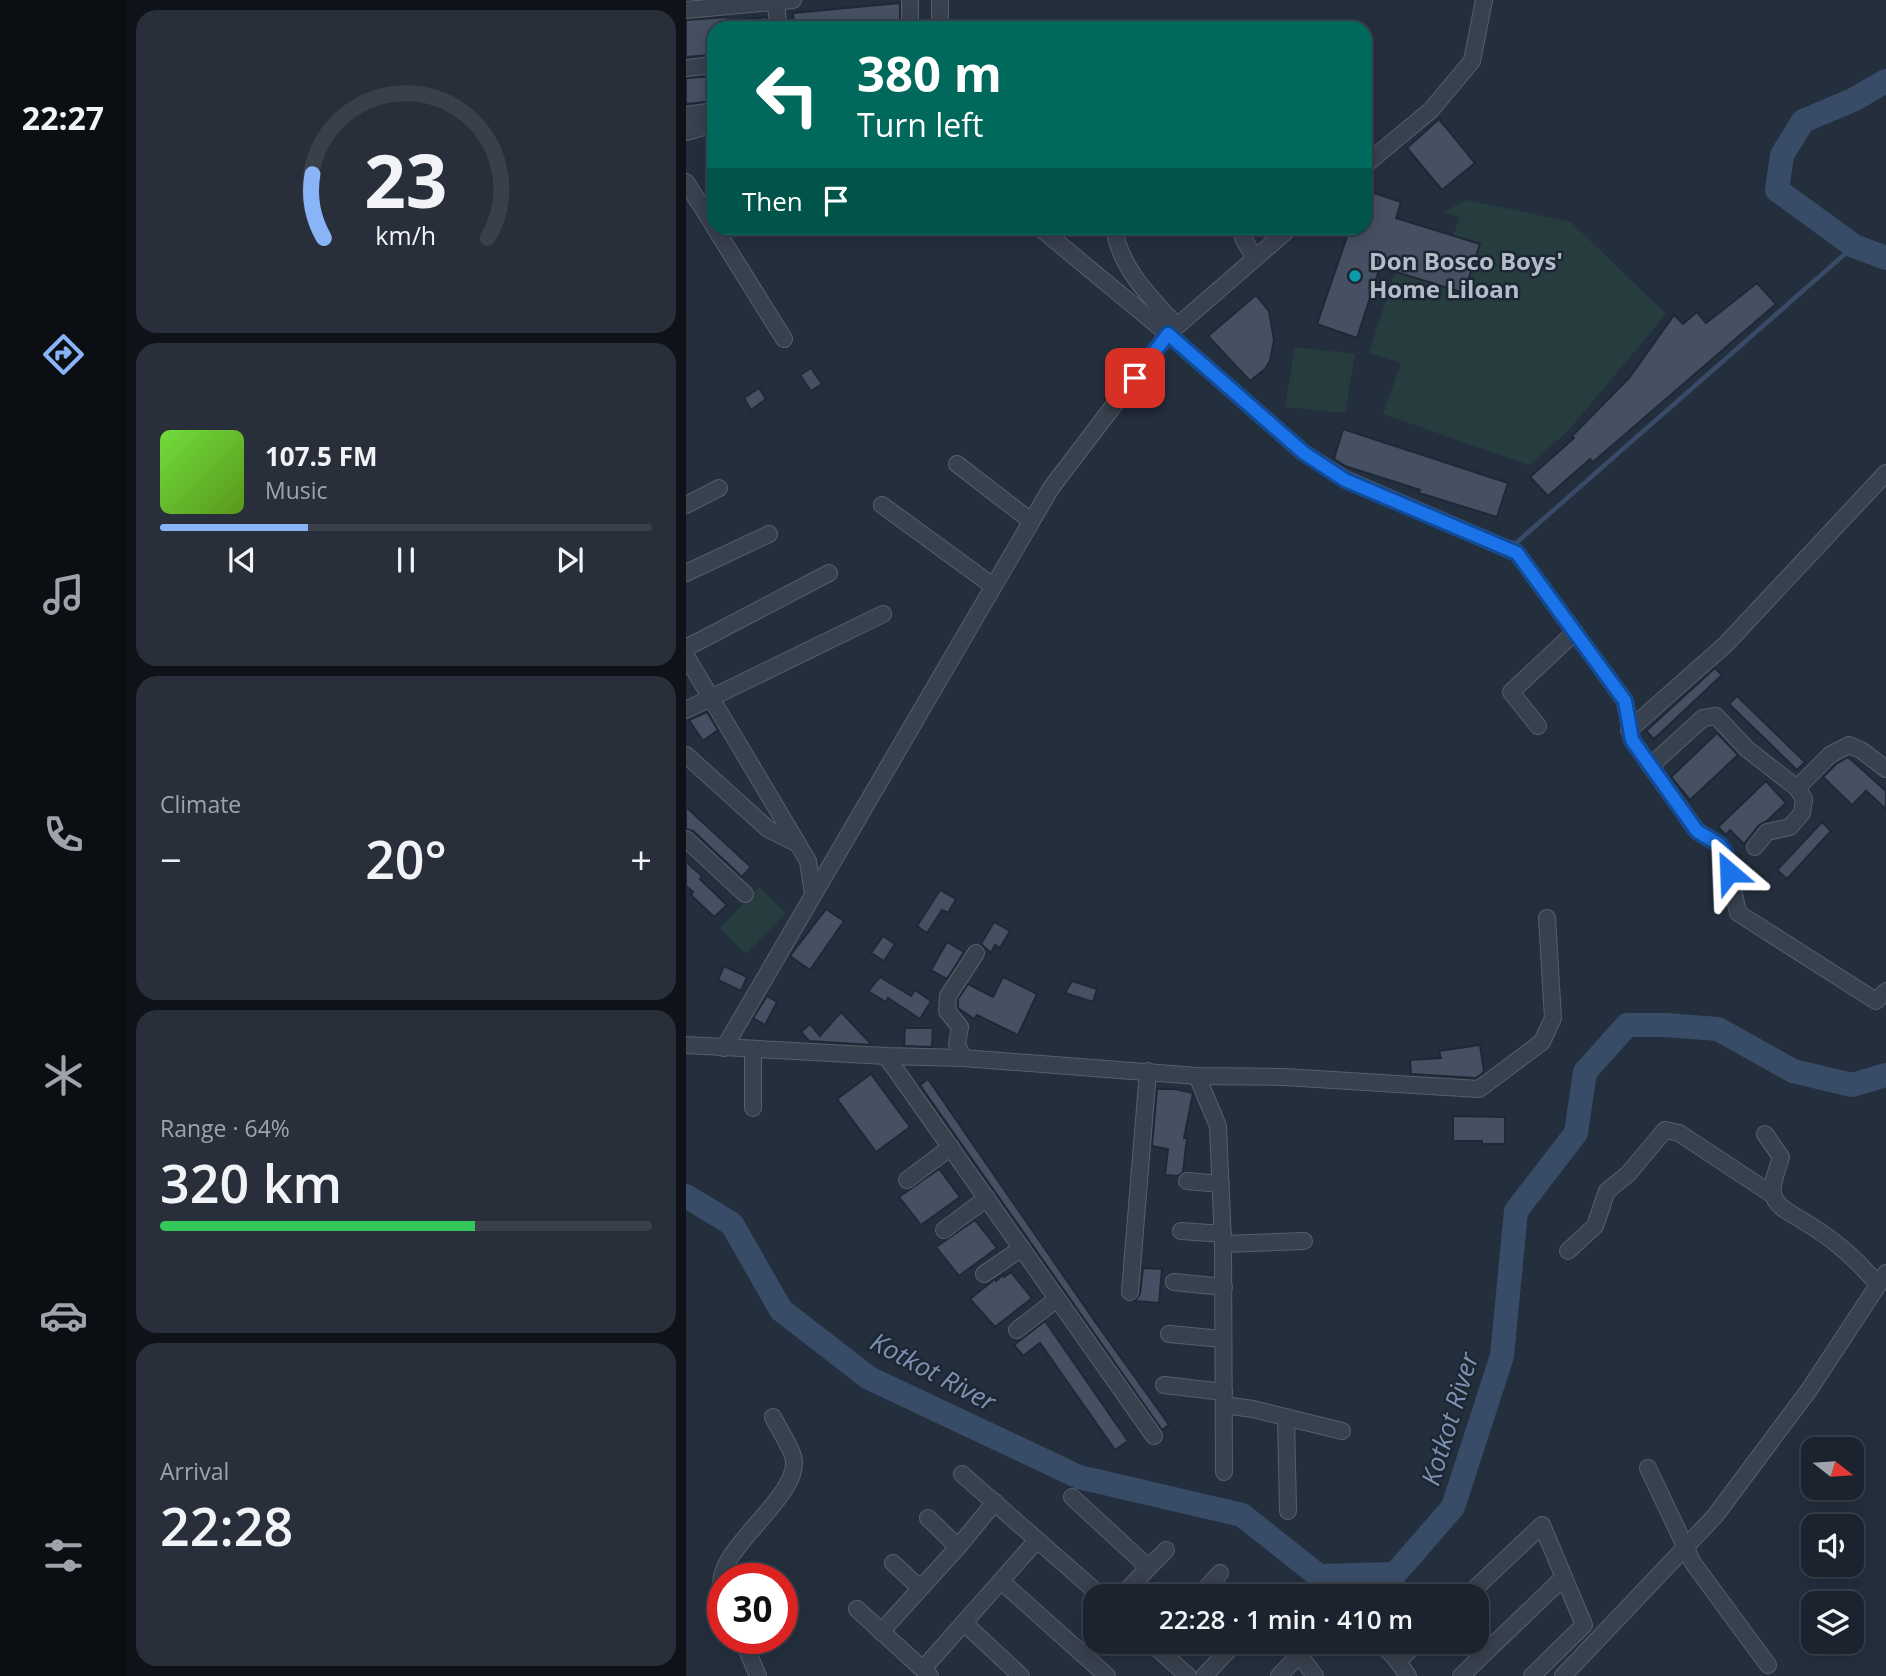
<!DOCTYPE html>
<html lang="en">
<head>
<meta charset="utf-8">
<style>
  :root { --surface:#1b232e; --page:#282f3a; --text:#f1f3f6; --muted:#a0a4aa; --line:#39404a; --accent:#8ab4f8 }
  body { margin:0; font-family:"Open Sans",sans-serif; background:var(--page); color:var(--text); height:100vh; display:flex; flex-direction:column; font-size:26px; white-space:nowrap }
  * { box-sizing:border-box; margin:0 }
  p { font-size:23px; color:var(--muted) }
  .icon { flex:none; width:38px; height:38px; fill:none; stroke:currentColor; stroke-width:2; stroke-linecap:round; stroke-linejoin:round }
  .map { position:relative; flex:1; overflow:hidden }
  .side { display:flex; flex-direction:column; gap:10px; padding:10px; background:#0f1319; width:560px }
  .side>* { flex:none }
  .guide { position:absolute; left:21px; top:21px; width:665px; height:214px; border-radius:21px; box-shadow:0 4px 18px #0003,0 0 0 2px var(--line); background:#00695c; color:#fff; overflow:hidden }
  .needle { width:46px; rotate:107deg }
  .tools { position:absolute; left:1115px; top:1437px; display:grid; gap:14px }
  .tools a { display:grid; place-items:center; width:63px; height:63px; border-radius:14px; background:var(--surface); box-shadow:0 4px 18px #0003,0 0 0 2px var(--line); font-size:35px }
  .speed { position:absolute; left:21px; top:1563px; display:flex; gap:14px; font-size:35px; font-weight:700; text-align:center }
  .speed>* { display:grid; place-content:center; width:91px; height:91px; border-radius:50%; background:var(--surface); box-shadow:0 4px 18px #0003,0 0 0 2px var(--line); line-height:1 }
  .speed .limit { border:10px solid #d22; background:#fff; color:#111 }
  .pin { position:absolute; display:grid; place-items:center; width:60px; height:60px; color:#fff; margin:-30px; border-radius:14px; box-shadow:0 4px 10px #0006 }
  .me { position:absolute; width:77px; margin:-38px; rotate:334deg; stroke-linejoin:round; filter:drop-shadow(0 0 5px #0008) }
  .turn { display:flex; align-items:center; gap:24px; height:147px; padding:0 35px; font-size:32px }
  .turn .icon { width:91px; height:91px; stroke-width:2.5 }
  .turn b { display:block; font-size:49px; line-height:60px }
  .then { display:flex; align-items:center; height:66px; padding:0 35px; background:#0003; gap:14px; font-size:26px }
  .big { font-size:52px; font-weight:600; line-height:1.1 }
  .side .card { flex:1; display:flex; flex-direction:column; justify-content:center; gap:10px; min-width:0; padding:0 24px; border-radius:21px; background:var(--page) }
  .side .dial { align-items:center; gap:0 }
  .dial svg { height:182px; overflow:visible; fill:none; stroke:var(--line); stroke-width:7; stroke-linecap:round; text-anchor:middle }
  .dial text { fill:var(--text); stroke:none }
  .song { display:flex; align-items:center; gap:21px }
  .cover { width:84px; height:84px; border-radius:10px; background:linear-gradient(135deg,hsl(100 70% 55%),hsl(90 70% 35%)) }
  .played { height:7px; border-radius:4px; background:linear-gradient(90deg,var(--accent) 30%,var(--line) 30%) }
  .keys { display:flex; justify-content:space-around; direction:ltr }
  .heat { display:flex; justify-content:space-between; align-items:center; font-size:38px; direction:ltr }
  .charge { height:10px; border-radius:5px; background:linear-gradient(90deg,#34c759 64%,var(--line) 0) }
  .trip { position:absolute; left:397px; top:1584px; width:406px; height:70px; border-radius:21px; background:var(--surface); box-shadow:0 4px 18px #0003,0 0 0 2px var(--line); font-weight:600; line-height:70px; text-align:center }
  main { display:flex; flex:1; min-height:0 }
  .tab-bar { display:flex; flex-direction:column; width:126px; justify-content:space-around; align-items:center; background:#0b0e12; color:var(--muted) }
  .tab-bar .icon { width:49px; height:49px }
  .tab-bar .current { color:var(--accent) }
  .tab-bar b { font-size:32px; color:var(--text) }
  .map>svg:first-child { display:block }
</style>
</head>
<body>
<main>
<nav class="tab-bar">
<b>22:27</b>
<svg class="icon current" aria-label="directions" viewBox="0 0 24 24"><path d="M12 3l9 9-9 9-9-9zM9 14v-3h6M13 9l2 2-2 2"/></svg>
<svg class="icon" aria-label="music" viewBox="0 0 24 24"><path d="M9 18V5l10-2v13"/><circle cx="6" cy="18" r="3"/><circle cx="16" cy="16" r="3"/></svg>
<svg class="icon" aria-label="phone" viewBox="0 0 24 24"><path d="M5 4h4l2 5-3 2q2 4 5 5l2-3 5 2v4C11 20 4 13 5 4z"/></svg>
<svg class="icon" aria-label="climate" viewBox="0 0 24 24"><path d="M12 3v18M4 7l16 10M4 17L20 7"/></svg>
<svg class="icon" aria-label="car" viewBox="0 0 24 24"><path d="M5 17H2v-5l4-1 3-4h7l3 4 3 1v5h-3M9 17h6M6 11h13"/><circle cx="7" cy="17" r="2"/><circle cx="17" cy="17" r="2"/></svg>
<svg class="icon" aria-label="filters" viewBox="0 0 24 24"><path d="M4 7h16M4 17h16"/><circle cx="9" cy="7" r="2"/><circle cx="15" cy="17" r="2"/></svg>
</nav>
<section class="side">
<div class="card dial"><svg viewBox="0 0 100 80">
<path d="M14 69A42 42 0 1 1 86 69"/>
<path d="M14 69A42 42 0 0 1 9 41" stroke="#8ab4f8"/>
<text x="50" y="56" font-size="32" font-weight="700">23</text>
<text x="50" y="72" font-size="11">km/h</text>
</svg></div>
<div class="card">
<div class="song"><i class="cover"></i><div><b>107.5 FM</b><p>Music</p></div></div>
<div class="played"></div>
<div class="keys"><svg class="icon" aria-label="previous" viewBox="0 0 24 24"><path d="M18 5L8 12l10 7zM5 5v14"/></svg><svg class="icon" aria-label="pause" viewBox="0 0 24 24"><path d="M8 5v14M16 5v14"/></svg><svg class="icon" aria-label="next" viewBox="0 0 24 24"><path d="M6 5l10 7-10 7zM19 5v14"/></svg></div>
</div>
<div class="card"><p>Climate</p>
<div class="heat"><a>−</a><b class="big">20°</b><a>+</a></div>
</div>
<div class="card"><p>Range · 64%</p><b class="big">320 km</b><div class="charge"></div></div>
<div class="card"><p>Arrival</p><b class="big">22:28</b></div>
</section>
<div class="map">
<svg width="1200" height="1676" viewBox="0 0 1200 1676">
  <rect width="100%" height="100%" fill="#242f3e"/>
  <!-- green -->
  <g fill="#263c3f">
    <polygon points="781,200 885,222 980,314 882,431 843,465 697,414 715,363 683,353 709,271 778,293 767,236 774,217 757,212"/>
    <polygon points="609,347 669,354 659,413 599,407"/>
    <polygon points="73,887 100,913 60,954 34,928"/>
  </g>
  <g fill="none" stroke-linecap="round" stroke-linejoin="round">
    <!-- stream -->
    <polyline stroke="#394c67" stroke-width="4.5" points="826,542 829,544 1168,246"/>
    <!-- river -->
    <g stroke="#394c67" stroke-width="24">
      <polyline points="1200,81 1167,100 1117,121 1096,155 1091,190 1168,246 1200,258"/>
      <polyline points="0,1196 46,1224 95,1310 183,1378 393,1477 556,1515 633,1576 709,1574 767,1507 816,1356 830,1211 890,1133 899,1072 941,1025 980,1025 1032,1029 1107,1071 1166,1085 1200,1075"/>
    </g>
  </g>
  <!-- building -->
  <g fill="#455162" stroke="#1f2835" stroke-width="2">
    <polygon points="214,3 214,28 175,28 175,22 108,27 107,13"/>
    <polygon points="42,17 43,28 28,28 28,55 0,57 0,20"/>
    <polygon points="81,17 82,28 55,28 54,20"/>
    <polygon points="28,76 28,101 0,104 0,78"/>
    <polygon points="753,119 789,163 756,190 721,148"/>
    <polygon points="679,190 715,202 710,218 794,244 778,293 694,267 671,338 631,324 664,228 679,228"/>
    <polygon points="1071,283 1090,304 907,462 904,459 862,496 844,477 888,438 886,436 943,378 988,315 997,324 1011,312 1020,323"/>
    <polygon points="570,295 583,311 588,340 584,361 579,369 564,381 522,336"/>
    <polygon points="125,368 136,384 125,391 114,375"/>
    <polygon points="73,388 80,399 65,410 58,398"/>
    <polygon points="657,429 822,483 811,517 733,493 734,490 659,466 648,459"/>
    <polygon points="1029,668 1036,675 968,739 960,731"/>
    <polygon points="1051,696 1119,762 1111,770 1043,704"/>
    <polygon points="21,712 32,730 17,741 3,720"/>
    <polygon points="1031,733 1052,755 1004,800 985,777"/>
    <polygon points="1162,757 1200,791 1200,809 1180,791 1166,805 1137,777 1150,764"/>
    <polygon points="1080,781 1100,803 1081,821 1073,825 1058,844 1044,830 1040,835 1032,827"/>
    <polygon points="0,807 65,867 56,877 7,831 0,829"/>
    <polygon points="1136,822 1145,831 1101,879 1091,870"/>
    <polygon points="0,862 16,876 14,879 41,905 28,917 5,895 7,892 0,886"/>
    <polygon points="254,890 270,899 262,913 256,910 241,933 231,926"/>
    <polygon points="140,909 158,921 124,970 104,956"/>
    <polygon points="308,922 324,931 314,948 309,945 305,953 295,944"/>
    <polygon points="197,936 209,944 198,961 185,953"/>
    <polygon points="261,942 278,952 261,979 245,970"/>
    <polygon points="38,966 61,977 55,991 32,980"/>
    <polygon points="194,977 225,996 229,990 245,1001 234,1019 202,998 200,1002 182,991"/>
    <polygon points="317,977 351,994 332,1035 291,1015 288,1019 272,1008 272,999 282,984 307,997"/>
    <polygon points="386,981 411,989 407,1002 379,993"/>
    <polygon points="81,996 91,1002 79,1025 67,1018"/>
    <polygon points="155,1012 186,1045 123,1041 115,1032 124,1024 134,1036"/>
    <polygon points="219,1028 247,1028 246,1047 218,1046"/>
    <polygon points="794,1045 798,1072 790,1078 725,1074 724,1060 755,1058 753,1051"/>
    <polygon points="185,1074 224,1127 190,1152 151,1099"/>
    <polygon points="242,1079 410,1323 474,1412 483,1425 476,1430 234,1085"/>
    <polygon points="471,1089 489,1089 507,1093 498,1138 501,1138 497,1172 492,1176 479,1175 482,1149 466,1146"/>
    <polygon points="767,1116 819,1117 819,1144 796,1144 796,1141 767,1141"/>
    <polygon points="253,1169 274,1197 235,1225 213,1197"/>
    <polygon points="289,1220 311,1248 273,1276 250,1247"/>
    <polygon points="457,1268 476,1269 473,1303 449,1301 454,1294"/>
    <polygon points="325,1272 346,1298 309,1327 284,1299 309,1279 310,1281 317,1275 318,1277"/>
    <polygon points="359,1321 442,1441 429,1450 354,1343 337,1356 328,1345"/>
  </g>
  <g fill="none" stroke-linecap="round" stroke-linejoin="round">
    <!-- minor casing -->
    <g stroke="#565f6c" stroke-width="18">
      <g id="minor">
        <polyline points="89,0 93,28"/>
        <polyline points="224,0 224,28"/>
        <polyline points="254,0 254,28"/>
        <polyline points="0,10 107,0"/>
        <polyline points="0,68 28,65"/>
        <polyline points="0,115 28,111"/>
        <polyline points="0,132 28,124"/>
        <polyline points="679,165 745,110 786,61 798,0"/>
        <polyline points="0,182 28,226"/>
        <polyline points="29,228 98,339"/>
        <polyline points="354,228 482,334 618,453 659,479 831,553 939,701 946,740 1011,831 1034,845 1039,852 1052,913 1190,1001 1200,991"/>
        <path d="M 428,228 C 434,268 464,297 491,326"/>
        <polyline points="555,228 557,238 568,257"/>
        <polyline points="271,464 345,521"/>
        <polyline points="0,505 33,488"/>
        <polyline points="196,505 307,586"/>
        <polyline points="0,573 83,534"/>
        <polyline points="0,648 143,573"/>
        <polyline points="0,656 122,861 127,894"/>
        <polyline points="0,710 197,614"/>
        <polyline points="852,726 825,692 889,632"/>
        <polyline points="943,730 1040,644 1200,473"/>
        <polyline points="0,755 82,829 112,844"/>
        <polyline points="967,767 971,760 1017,718 1030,716 1061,749 1111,788 1118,799 1116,813 1104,827 1081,832 1069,847"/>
        <polyline points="1111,788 1144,755 1163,745 1175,750 1200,769"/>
        <polyline points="0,839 59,894"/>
        <polyline points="0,1045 200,1056 277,1058 511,1076 598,1077 793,1089 856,1042 867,1018 861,918"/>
        <polyline points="38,1048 365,488 482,334 604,228"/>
        <polyline points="200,1056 468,1436"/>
        <polyline points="277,1058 271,1044 274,1027 261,1011 262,996 290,953"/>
        <polyline points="511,1076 532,1126 537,1244 538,1472"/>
        <polyline points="67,1108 67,1049"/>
        <path d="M 1079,1134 L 1095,1157 C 1092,1168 1085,1183 1087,1194 C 1090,1207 1103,1212 1114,1219 C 1146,1238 1168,1256 1192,1285"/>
        <polyline points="221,1180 265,1147"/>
        <polyline points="501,1181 535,1184"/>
        <polyline points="258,1230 301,1198"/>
        <polyline points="495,1231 537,1234"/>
        <polyline points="537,1244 618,1241"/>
        <polyline points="882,1251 909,1226 921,1191 942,1174 979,1130 993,1133 1087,1195"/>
        <polyline points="298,1274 336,1248"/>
        <polyline points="488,1282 538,1287"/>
        <polyline points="444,1292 462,1071"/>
        <polyline points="331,1330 371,1299"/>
        <polyline points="483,1334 537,1339"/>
        <polyline points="478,1385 538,1392"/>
        <polyline points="538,1405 567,1409 656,1431"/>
        <polyline points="600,1417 602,1511"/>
        <polyline points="962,1468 1007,1563 1082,1665"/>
        <polyline points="276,1474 415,1596"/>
        <polyline points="386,1497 462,1567"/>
        <polyline points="242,1518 272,1547"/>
        <polyline points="207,1563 234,1588"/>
        <polyline points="316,1582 421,1676"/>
        <path d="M 37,1591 C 22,1555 110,1501 108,1462 C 108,1451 92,1428 87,1417"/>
        <polyline points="435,1596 480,1550"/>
        <polyline points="513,1596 534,1573"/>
        <polyline points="781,1596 856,1525 898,1625 846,1676"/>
        <polyline points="171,1609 244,1676"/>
        <polyline points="278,1623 335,1676"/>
        <polyline points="195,1632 272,1547 309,1502"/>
        <polyline points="56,1638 72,1676"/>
        <polyline points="464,1642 502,1676"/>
        <polyline points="604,1642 629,1676"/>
        <path d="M 690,1642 C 704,1649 713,1663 722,1676"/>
        <polyline points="652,1644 655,1642"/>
        <polyline points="712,1661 732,1642"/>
        <polyline points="237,1669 351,1540"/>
        <polyline points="518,1676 550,1642"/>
        <polyline points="593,1676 614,1654"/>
        <polyline points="775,1676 878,1577"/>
        <polyline points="877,1676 1029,1516 1123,1390 1200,1273"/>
      </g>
    </g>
    <!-- minor -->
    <use href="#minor" stroke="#38414e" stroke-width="16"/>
  </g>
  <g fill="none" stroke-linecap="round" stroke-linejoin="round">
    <!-- route casing -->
    <g stroke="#114b97" stroke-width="18">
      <polyline id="route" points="449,378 482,334 618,453 659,480 831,553 939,701 946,740 1011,831 1034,845 1039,852 1043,872"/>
    </g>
    <!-- route -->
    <use href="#route" stroke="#1a73e8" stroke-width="12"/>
  </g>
  <!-- markers -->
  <circle fill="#0f9aa8" stroke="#1d2633" stroke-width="2.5" cx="669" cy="276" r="7"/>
  <g text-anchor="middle" stroke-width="5" stroke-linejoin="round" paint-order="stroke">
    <!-- poi labels -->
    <g font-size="24" font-weight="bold" fill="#b4bcc9" stroke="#1d2633" text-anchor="start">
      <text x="683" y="270">Don Bosco Boys'<tspan x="683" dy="28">Home Liloan</tspan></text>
    </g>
    <!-- water labels -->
    <g font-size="26" font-style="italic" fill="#7c92b1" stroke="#1d2633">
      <text transform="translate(247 1372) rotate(28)" y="9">Kotkot River</text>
      <text transform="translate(764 1419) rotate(-73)" y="9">Kotkot River</text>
    </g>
  </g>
</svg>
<div class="tools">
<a><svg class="needle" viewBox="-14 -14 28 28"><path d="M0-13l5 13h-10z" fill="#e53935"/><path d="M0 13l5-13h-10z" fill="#a0a4aa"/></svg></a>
<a><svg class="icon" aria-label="sound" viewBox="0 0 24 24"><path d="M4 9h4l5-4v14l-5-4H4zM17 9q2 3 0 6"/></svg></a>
<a><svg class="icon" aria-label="layers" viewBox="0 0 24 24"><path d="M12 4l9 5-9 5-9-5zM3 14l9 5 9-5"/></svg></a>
</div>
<div class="speed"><div class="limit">30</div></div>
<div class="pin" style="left:449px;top:378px;background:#d93025"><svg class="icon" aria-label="arrive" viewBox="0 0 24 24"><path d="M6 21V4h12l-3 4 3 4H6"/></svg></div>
<svg class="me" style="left:1043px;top:872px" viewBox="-20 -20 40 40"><path d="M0-17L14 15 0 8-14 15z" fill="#1a73e8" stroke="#fff" stroke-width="4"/></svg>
<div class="trip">22:28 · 1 min · 410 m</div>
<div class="guide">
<div class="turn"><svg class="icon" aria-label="left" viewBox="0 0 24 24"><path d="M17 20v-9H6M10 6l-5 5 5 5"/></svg><div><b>380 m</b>Turn left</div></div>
<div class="then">Then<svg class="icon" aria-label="arrive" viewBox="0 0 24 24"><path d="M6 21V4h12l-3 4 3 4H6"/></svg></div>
</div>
</div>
</main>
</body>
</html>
